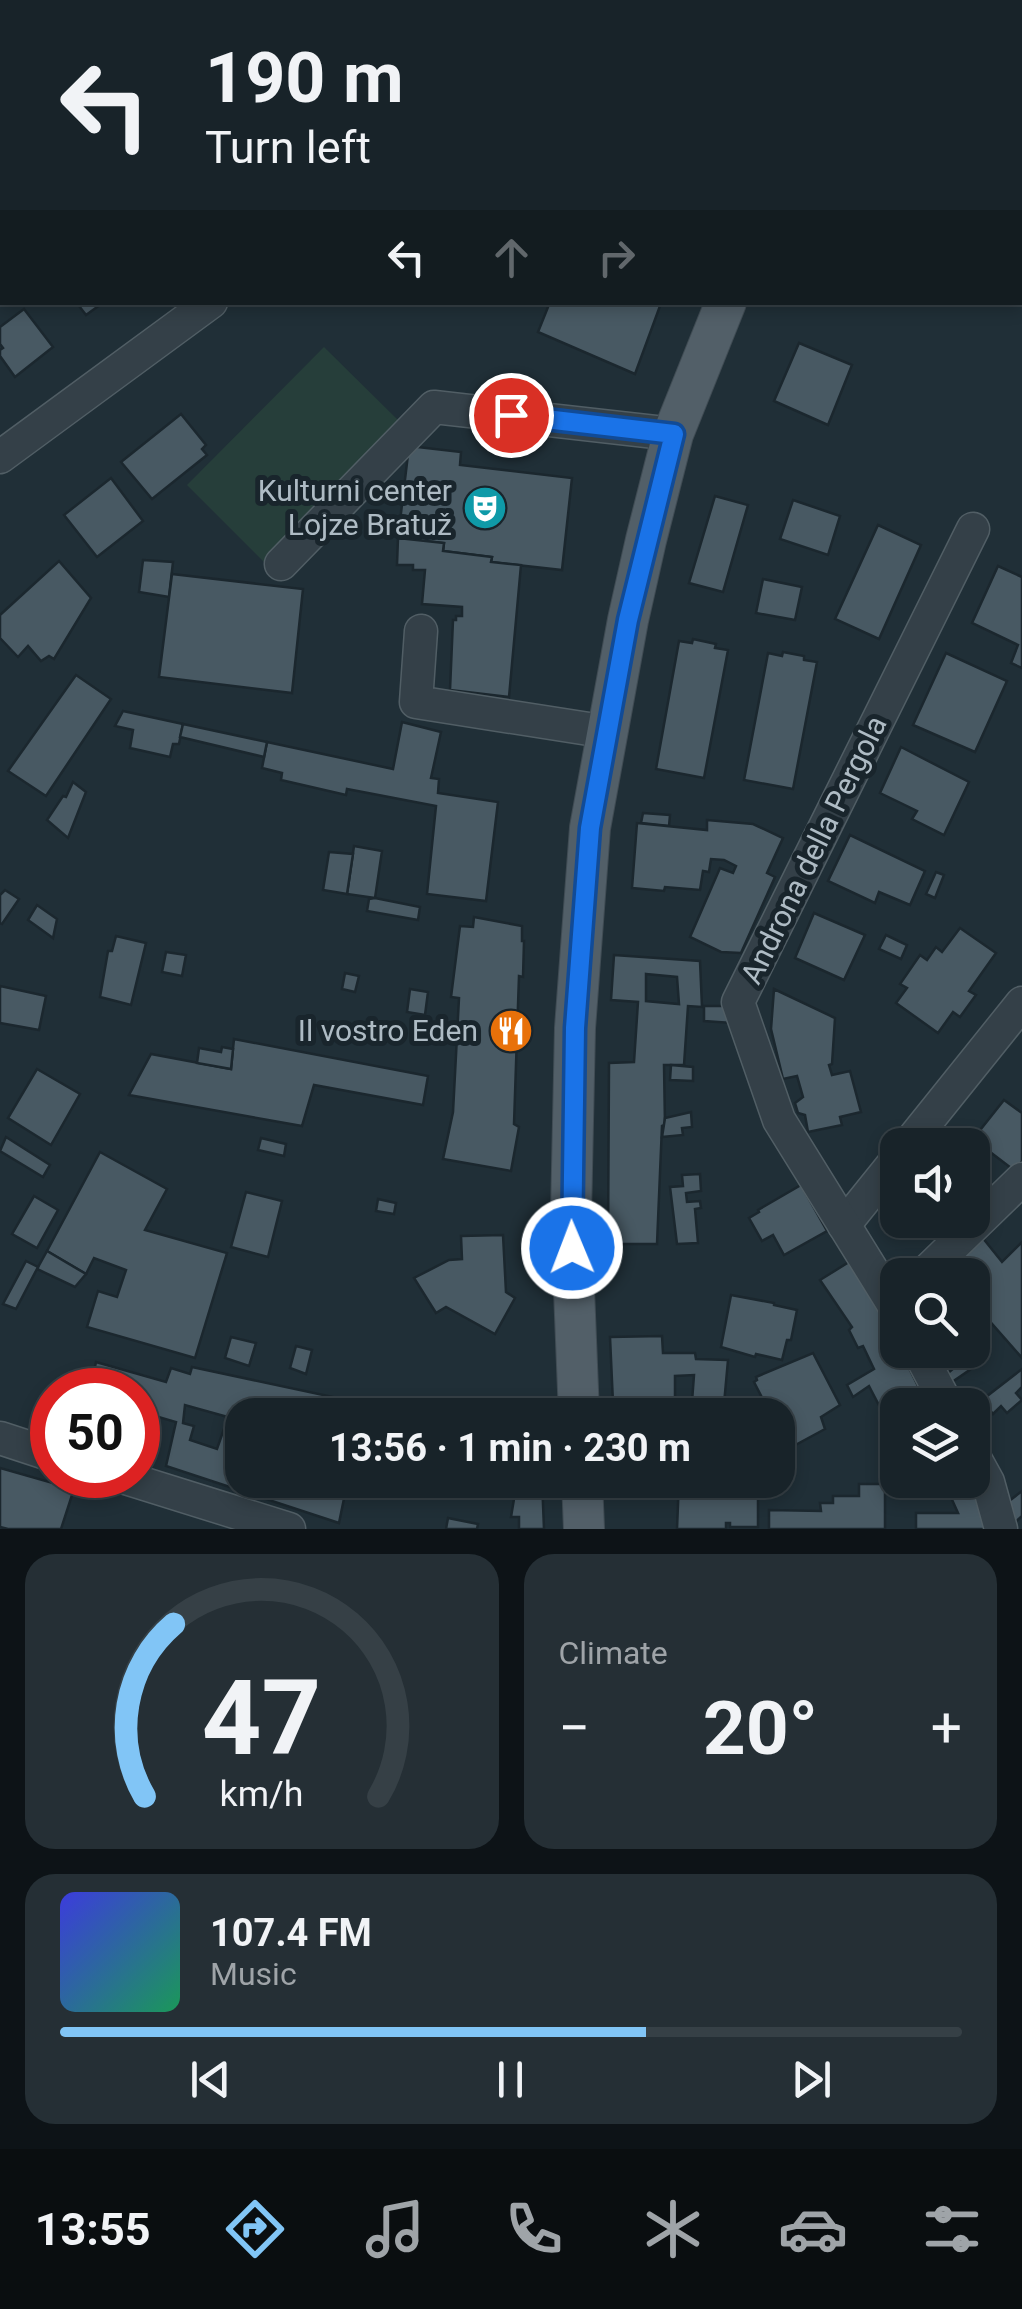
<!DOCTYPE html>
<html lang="en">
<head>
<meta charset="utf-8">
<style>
  :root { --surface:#182329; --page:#252f35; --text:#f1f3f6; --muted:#9fa4a8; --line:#364046; --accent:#81c5f6 }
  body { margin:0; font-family:Roboto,sans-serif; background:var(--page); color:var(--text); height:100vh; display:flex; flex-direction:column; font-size:38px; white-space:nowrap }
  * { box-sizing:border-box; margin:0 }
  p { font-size:32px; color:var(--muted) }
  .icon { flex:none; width:55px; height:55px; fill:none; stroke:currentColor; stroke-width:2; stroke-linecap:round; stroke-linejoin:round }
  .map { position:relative; height:1529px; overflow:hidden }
  .drawer { display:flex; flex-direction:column; gap:25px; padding:25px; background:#0d1317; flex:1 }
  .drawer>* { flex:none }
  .guide { position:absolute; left:0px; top:0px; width:1022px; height:305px; box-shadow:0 5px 15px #0003,0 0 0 2px var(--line); background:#182329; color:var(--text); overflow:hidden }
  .fabs { position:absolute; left:880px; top:1128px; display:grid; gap:20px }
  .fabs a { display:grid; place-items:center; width:110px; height:110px; border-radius:20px; background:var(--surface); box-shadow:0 5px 15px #0003,0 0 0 2px var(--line); font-size:50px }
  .speed { position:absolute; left:30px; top:1368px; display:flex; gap:20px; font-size:50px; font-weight:700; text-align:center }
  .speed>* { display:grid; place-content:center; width:130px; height:130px; border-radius:50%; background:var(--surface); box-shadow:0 5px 15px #0003,0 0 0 2px var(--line); line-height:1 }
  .speed .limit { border:15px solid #d22; background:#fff; color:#111 }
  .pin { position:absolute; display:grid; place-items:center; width:85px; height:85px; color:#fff; margin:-42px; border:5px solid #fff; border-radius:50%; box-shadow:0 2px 10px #0007 }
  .me { position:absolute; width:110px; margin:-55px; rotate:359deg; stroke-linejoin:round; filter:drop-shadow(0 0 8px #0008) }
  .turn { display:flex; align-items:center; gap:35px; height:210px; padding:0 40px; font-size:45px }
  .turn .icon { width:130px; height:130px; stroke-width:2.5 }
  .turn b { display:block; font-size:70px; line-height:85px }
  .lanes { display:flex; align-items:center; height:95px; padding:0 40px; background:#0003; justify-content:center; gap:50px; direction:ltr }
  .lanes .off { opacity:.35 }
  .big { font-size:75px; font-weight:700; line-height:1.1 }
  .drawer .tile { flex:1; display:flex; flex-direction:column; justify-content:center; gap:15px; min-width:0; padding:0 35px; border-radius:30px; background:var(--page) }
  .drawer .dial { align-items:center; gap:0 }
  .dial svg { height:260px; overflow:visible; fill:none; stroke:var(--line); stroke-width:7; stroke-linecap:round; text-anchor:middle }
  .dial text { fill:var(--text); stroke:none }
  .song { display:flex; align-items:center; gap:30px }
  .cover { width:120px; height:120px; border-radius:15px; background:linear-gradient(135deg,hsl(240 70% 55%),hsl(150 70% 35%)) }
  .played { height:10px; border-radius:5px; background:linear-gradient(90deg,var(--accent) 65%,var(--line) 65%) }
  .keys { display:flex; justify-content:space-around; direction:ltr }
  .heat { display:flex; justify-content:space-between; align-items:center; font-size:55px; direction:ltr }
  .drawer .tiles { flex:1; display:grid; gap:25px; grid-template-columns:1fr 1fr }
  .tile:last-child { grid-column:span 2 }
  .trip { position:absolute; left:225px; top:1398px; width:570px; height:100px; border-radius:30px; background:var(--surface); box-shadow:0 5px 15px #0003,0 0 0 2px var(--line); font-weight:700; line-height:100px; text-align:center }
  .tab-bar { display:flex; height:160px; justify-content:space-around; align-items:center; background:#0a0e10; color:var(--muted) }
  .tab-bar .icon { width:70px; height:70px }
  .tab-bar .on { color:var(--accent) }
  .tab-bar b { font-size:45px; color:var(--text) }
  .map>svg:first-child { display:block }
</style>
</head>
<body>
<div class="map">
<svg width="1022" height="1529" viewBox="0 0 1022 1529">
  <rect width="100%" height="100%" fill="#202f37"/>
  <!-- green -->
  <polygon fill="#263e3a" points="324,347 403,425 265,563 187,485"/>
  <!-- building -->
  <g fill="#485963" stroke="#1b272e" stroke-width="2.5" fill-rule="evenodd">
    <polygon points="398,0 462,0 464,2 400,2"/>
    <polygon points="1019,0 1022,0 1022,88 1020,87"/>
    <polygon points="76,302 104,302 86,315"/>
    <polygon points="550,302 650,302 660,306 635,374 538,332"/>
    <polygon points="24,309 53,347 15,377 0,356 0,350 3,348 0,344 0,327"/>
    <polygon points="799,343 852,365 828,425 774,401"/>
    <polygon points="181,414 206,445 202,449 207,455 152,499 121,462"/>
    <polygon points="409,446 461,452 460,465 572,478 562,570 491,562 492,557 443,551 444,543 398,538"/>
    <polygon points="111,478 143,521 97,557 64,515"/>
    <polygon points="715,496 748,505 723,592 689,583"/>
    <polygon points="793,500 840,516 828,555 780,539"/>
    <polygon points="878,525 921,545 879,639 835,619"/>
    <polygon points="398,538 444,543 443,551 492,557 491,562 521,565 509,697 450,690 453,620 456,620 456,616 462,616 462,607 422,604 425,570 413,570 413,565 397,565"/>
    <polygon points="143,560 173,562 169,597 139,592"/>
    <polygon points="59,561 91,598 54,659 49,656 41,661 28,646 18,657 0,638 0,615"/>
    <polygon points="998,566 1022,577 1022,668 1011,663 1018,645 972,623"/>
    <polygon points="172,574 303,589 292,693 159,677"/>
    <polygon points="763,579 802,587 795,620 756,613"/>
    <polygon points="693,639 716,644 715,648 728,650 704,778 656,769 679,641 692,643"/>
    <polygon points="783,652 804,656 804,660 817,662 793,789 744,780 768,653 782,656"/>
    <polygon points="946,653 1007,681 975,752 913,725"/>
    <polygon points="76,675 111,699 46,796 8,771"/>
    <polygon points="123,711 183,724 179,744 173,744 170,757 130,748 133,730 115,726"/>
    <polygon points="402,722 441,732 431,778 439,779 438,793 498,802 486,901 427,894 436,806 347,789 346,795 281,780 282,773 262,768 267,742 393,769"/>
    <polygon points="183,724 267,742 264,757 180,737"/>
    <polygon points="901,747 969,782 944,835 912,819 917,811 880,793"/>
    <polygon points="73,782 86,792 68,838 47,820 63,796 66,797"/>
    <polygon points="643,813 670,815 669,826 641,823"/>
    <polygon points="707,820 753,824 783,838 767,873 775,877 741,953 721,952 690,937 720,868 733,873 736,866 724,860 711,859 709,872 703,871 700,890 665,887 664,891 632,888 637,823 707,830"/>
    <polygon points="850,835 925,871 910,905 879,892 875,903 828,881"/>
    <polygon points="354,846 382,851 375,898 347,894"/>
    <polygon points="329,852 353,854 347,894 323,890"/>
    <polygon points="936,872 944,875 935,898 926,894"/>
    <polygon points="5,890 19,899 2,924 0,923 0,895"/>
    <polygon points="375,898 420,907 418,920 367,911 369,899"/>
    <polygon points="37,905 57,919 53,938 28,920"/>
    <polygon points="814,913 865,935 844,980 795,958"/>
    <polygon points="474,917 522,926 522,941 524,941 523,977 519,976 514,1124 519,1127 511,1171 443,1159 453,1112 459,998 451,997 460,926 473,927"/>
    <polygon points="960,928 996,953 969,991 976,995 960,1017 953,1012 938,1033 896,1003 907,988 900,984 920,955 927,960 936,947 942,952"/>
    <polygon points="886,935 907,945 901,959 879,949"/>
    <polygon points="116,936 146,943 131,1005 100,997 108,951 112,951"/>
    <polygon points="166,952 186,955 182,976 162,972"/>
    <path d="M 614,955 L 700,961 L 702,1007 L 688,1006 L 684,1065 L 664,1065 L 665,1125 L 662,1126 L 657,1244 L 608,1244 L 609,1063 L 634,1062 L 638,1002 L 611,1000 ZM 646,974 L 677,977 L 679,1004 L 646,1001 Z"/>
    <polygon points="345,973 359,976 355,992 342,989"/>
    <polygon points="0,986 46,996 39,1030 0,1023"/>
    <polygon points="410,989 428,992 425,1015 407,1012"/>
    <polygon points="774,989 835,1018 832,1064 829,1065 832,1075 850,1071 861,1112 840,1117 842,1125 808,1132 805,1115 798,1113 795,1103 803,1097 797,1076 783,1079 771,1029"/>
    <polygon points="704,1006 728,1006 732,1023 704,1021"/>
    <polygon points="234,1039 428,1076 423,1105 314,1085 302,1126 129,1095 151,1054 231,1069"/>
    <polygon points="222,1047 233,1049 231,1069 197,1063 199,1048 221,1052"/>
    <polygon points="671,1065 693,1067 693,1081 670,1080"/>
    <polygon points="37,1069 80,1094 51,1145 8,1118"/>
    <polygon points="1004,1100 1022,1113 1022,1161 1015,1171 973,1139"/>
    <polygon points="691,1112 692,1127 682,1128 683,1135 662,1137 665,1118"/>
    <polygon points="6,1137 50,1165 43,1177 0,1151"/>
    <polygon points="261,1138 286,1144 284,1156 258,1150"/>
    <polygon points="100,1152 167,1189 145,1230 227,1253 195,1358 87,1327 98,1291 117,1297 126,1270 94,1258 86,1274 47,1251"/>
    <polygon points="700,1174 701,1191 686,1193 687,1202 700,1201 701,1208 695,1209 698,1243 677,1244 670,1187 683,1186 682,1175"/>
    <polygon points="801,1185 827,1231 784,1255 773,1235 762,1241 749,1218 759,1212 758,1210"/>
    <polygon points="246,1192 282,1201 268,1257 231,1247"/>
    <polygon points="34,1196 58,1210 37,1248 12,1234"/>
    <polygon points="378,1199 396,1203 394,1214 376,1211"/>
    <polygon points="503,1235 506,1292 515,1298 495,1334 446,1307 436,1313 414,1278 449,1260 462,1259 461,1236"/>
    <polygon points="982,1237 1002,1262 1022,1242 1022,1358 972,1301 972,1275 950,1275 945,1270"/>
    <polygon points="47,1251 86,1274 75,1287 37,1269"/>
    <polygon points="26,1261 38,1267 16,1309 3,1304"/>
    <polygon points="849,1262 880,1310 898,1345 898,1350 900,1350 921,1392 883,1413 869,1386 853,1397 847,1385 874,1369 863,1346 858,1348 849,1330 852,1327 820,1280"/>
    <polygon points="731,1295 774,1303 774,1305 797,1310 791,1340 787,1340 782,1360 756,1354 755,1357 721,1347"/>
    <polygon points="662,1336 663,1353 695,1353 696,1359 728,1360 723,1415 691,1415 694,1375 675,1376 675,1399 664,1399 664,1401 613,1403 610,1337"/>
    <polygon points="231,1337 256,1343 249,1366 225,1358"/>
    <polygon points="296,1346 312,1350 306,1374 290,1368"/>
    <polygon points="813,1353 840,1405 821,1417 825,1429 788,1449 778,1428 778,1415 771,1415 754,1382 757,1380 756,1377"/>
    <polygon points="968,1356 974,1367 952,1382 948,1373"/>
    <polygon points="96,1362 166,1382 171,1368 190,1374 192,1367 403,1412 405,1404 459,1415 242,1415 242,1421 185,1405 183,1423 194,1426 190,1440 217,1449 226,1423 242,1429 242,1480 334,1480 347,1484 339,1523 166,1466 176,1422 138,1411 138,1390 90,1390"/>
    <polygon points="1022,1369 1022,1387 1016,1393 1022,1400 1007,1413 1001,1406 993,1414 982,1400"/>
    <polygon points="0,1468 74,1489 61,1529 8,1529 0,1527"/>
    <polygon points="457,1480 542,1480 544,1529 519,1529 519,1517 511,1517 514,1499 484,1493 486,1482 479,1480 477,1493 455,1487"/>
    <polygon points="679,1480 740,1480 740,1486 764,1488 762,1498 758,1497 758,1527 730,1527 730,1523 726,1523 726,1529 677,1529"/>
    <polygon points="922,1480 972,1480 993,1529 916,1529 916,1513 958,1513 944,1482 923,1486"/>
    <polygon points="859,1484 885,1484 885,1529 769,1529 769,1510 821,1511 820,1503 833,1503 833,1496 859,1496"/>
    <polygon points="1022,1491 1022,1516 1012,1525 1004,1505"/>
    <polygon points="448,1518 478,1524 477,1529 446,1529"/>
  </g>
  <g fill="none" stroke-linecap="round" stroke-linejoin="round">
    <!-- minor casing -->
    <g stroke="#515e65" stroke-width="35">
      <g id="minor">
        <polyline points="258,0 268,2"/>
        <polyline points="61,2 69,0"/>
        <polyline points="582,2 584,0"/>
        <polyline points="0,32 2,31"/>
        <polyline points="0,243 2,241"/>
        <polyline points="0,457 211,302"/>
        <polyline points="281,564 434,407 673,434"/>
        <polyline points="421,631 416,702 608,732"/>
        <polyline points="908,1145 1022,1003"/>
        <polyline points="844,1225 898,1158"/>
        <polyline points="923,1275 1022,1179"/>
        <polyline points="898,1312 779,1120 738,1002 973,529"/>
        <polyline points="918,1350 947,1405"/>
        <polyline points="0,1438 52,1455"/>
        <polyline points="972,1453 988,1482 1001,1529"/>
        <polyline points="116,1475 289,1529"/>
      </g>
    </g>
    <!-- major casing -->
    <g stroke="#404c54" stroke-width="42">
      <g id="major">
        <polyline points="855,2 856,0"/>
        <polyline points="579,1415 571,1215 575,1028 590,828 628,620 646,540 673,434 726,302"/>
        <polyline points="582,1480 584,1529"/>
      </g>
    </g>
    <!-- minor -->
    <use href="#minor" stroke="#344048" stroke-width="32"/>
    <!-- major -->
    <use href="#major" stroke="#525f68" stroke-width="40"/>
  </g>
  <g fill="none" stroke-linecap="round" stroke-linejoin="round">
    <!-- route casing -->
    <g stroke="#114b97" stroke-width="25">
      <polyline id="route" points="511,415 674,434 628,620 590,828 575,1028 572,1248"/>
    </g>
    <!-- route -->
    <use href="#route" stroke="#1a73e8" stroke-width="18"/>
  </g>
  <!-- icons -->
  <defs>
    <g id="theatre-disc" transform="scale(2.25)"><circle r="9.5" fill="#0f9aa8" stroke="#19252c"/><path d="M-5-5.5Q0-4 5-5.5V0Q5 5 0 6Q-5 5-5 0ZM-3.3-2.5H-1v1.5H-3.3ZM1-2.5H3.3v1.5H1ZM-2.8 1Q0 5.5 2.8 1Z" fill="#fff"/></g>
    <g id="restaurant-disc" transform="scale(2.25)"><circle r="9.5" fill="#e8710a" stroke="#19252c"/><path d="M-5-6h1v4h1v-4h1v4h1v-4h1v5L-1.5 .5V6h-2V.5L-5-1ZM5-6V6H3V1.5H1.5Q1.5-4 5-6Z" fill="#fff"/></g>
  </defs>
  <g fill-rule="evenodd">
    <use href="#theatre-disc" x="485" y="508"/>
    <use href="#restaurant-disc" x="511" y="1031"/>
  </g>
  <g text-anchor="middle" stroke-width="10" stroke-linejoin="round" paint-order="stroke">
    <!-- poi labels -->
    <g font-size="30" fill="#aebbc4" stroke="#19252c" text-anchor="end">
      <text x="452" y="501">Kulturni center<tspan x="452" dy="34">Lojze Bratuž</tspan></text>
      <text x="478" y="1041">Il vostro Eden</text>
    </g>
    <!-- street labels -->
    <g font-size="30" fill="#aebbc4" stroke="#19252c">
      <text transform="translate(814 850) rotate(-64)" y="10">Androna della Pergola</text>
    </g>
  </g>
</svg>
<div class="fabs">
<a><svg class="icon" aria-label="sound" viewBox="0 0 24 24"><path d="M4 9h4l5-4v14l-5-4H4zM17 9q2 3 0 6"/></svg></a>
<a><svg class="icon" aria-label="search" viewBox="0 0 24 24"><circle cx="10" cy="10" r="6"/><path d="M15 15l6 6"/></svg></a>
<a><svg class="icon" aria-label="layers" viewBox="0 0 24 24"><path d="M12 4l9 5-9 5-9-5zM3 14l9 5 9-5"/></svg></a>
</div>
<div class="speed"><div class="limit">50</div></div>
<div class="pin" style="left:511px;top:415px;background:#d93025"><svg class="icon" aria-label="arrive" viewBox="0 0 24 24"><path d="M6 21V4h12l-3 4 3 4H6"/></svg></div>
<svg class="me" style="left:572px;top:1248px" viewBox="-20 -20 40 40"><circle r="17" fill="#1a73e8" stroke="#fff" stroke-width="3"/><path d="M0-11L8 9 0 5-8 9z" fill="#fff"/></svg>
<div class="trip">13:56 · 1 min · 230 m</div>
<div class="guide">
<div class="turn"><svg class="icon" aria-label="left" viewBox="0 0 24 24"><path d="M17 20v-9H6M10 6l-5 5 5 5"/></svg><div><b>190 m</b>Turn left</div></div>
<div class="lanes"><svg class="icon" aria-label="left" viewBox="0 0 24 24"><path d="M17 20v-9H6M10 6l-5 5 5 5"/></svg><svg class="icon off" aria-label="ahead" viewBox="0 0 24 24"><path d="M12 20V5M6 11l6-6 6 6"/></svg><svg class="icon off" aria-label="right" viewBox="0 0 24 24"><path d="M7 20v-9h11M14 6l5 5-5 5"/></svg></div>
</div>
</div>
<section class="drawer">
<div class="tiles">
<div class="tile dial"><svg viewBox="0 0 100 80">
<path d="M14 69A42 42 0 1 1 86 69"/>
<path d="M14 69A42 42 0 0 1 23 16" stroke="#81c5f6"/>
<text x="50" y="56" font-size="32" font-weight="700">47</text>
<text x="50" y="72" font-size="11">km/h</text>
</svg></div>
<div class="tile"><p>Climate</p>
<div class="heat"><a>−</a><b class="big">20°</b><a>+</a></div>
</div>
<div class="tile">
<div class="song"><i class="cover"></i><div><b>107.4 FM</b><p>Music</p></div></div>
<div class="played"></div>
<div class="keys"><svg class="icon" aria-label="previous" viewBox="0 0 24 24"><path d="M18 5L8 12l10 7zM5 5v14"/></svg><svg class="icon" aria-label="pause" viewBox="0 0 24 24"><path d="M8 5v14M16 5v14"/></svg><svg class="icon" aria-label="next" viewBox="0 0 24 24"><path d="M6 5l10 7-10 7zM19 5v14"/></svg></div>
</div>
</div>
</section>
<nav class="tab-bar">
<b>13:55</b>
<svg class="icon on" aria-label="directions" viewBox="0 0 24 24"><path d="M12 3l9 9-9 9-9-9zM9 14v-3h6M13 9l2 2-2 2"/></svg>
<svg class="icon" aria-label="music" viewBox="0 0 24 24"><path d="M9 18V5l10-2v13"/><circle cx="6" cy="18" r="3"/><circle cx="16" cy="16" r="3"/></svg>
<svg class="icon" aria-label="phone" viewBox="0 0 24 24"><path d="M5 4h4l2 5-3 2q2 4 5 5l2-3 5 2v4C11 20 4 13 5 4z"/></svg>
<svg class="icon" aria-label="climate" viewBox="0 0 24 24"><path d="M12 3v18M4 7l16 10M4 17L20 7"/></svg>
<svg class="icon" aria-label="car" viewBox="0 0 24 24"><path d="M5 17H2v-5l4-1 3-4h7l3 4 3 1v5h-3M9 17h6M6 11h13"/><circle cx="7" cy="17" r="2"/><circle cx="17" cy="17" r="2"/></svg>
<svg class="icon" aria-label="filters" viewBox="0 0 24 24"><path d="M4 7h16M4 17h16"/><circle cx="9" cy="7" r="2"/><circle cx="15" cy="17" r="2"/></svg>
</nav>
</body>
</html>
